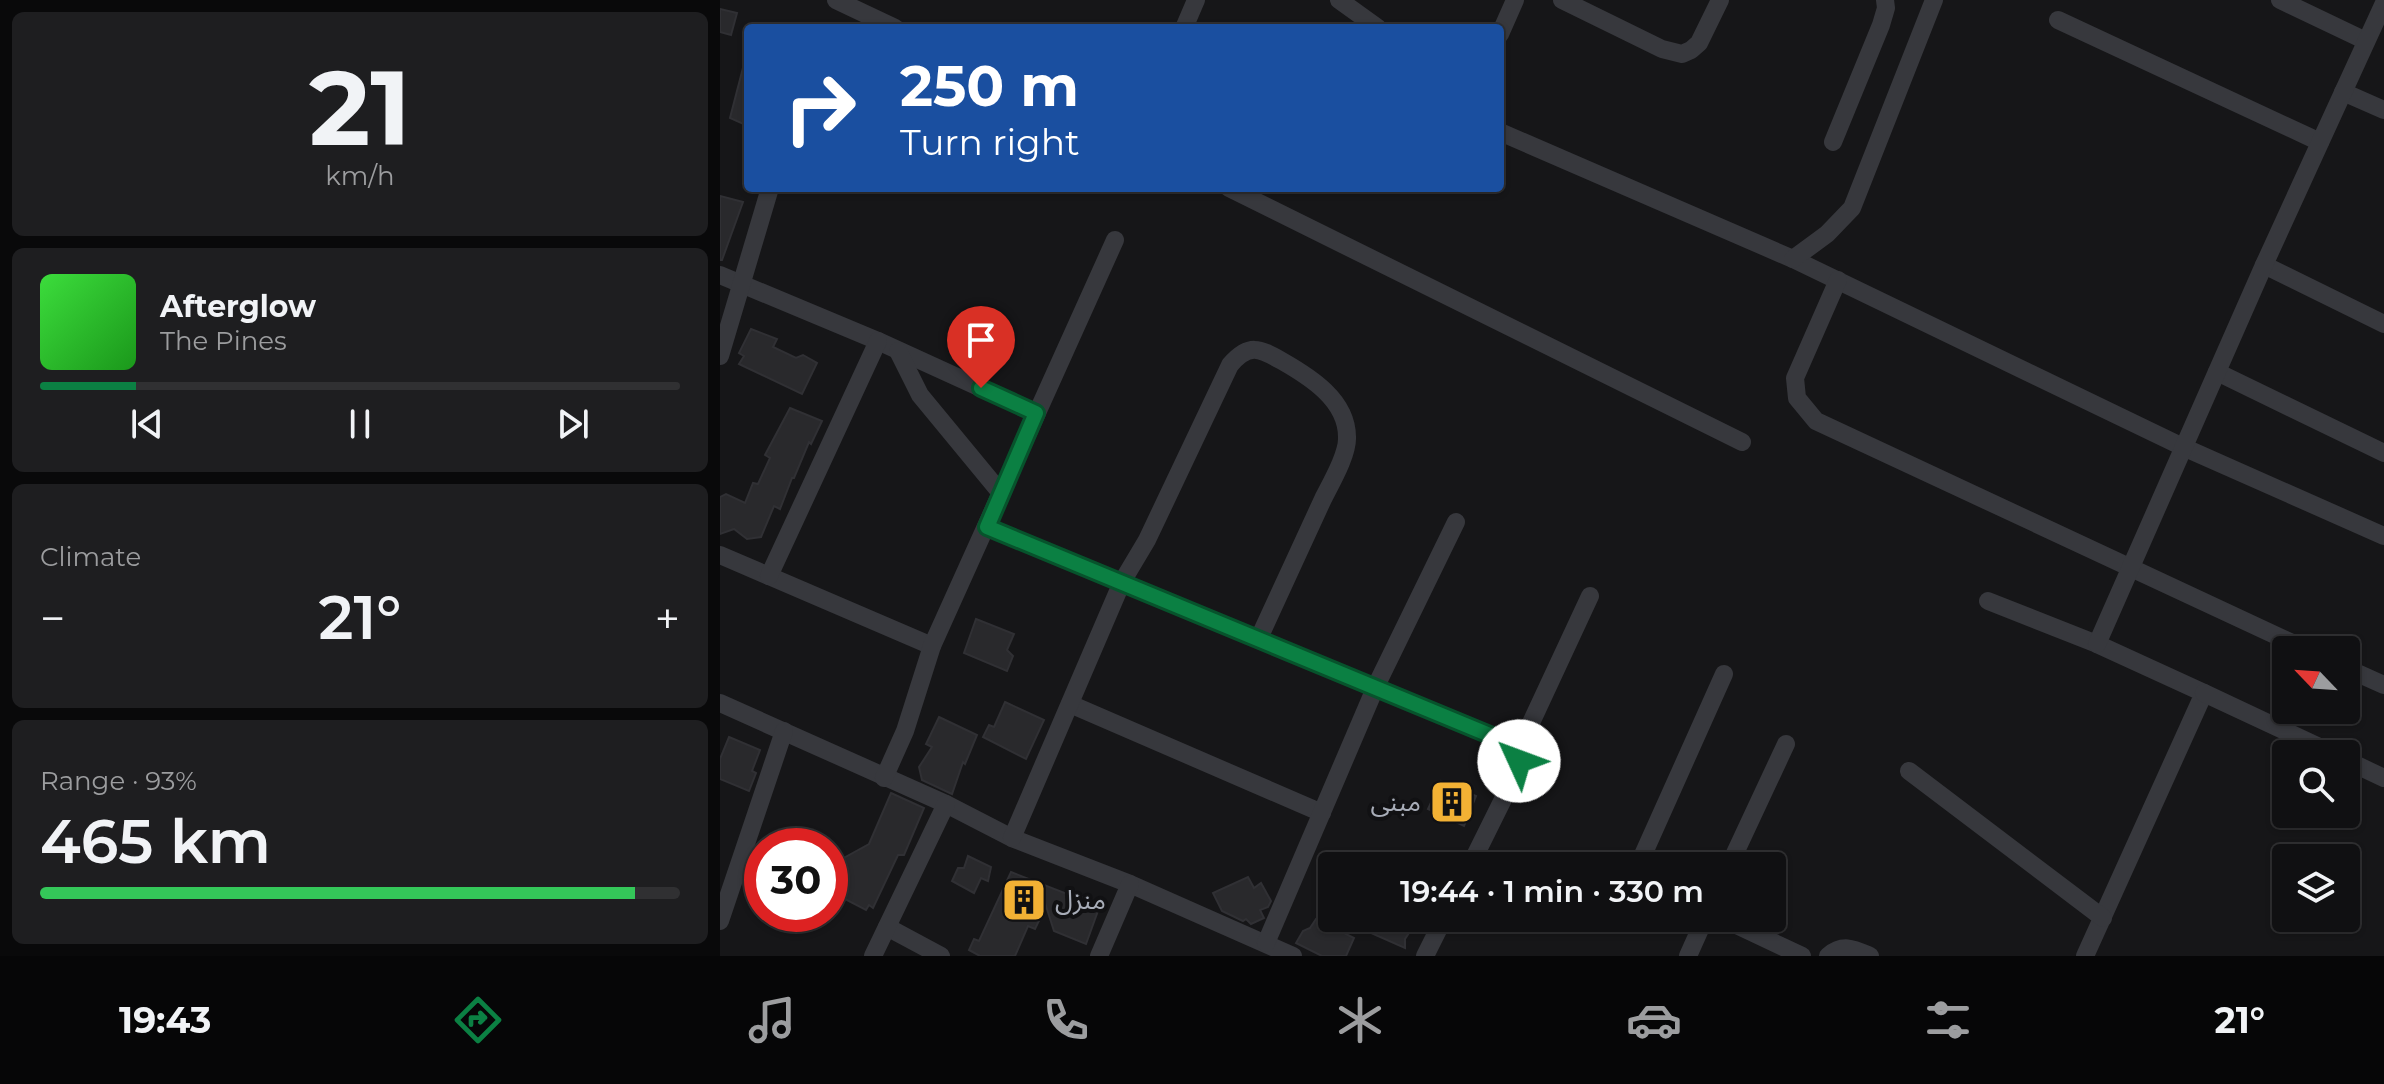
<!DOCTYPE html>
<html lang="en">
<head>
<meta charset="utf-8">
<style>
  :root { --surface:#101012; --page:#1e1e20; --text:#f1f3f6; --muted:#9c9d9f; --line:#303032; --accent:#0b8043 }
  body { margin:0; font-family:Montserrat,"Noto Sans Arabic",sans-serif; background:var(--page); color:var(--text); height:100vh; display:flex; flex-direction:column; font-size:30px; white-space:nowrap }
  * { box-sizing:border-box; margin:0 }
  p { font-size:26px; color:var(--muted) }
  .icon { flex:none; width:44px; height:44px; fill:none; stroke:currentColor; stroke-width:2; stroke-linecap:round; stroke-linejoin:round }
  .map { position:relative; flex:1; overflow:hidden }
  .drawer { display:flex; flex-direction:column; gap:12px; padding:12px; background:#09090a; width:720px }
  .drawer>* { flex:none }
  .top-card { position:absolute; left:24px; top:24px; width:760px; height:168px; border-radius:8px; box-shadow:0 2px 6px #0004,0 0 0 2px var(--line); background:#1a4fa0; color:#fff; overflow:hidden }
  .needle { width:52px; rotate:295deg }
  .controls { position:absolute; left:1552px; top:636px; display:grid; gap:16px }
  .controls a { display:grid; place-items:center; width:88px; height:88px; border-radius:8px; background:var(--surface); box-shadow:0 2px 6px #0004,0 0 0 2px var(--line); font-size:40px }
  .speed { position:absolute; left:24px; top:828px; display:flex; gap:16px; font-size:40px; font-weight:700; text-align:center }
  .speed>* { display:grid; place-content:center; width:104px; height:104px; border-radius:50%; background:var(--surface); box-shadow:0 2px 6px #0004,0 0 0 2px var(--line); line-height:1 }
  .speed .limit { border:12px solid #d22; background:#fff; color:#111 }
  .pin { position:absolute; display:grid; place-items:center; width:68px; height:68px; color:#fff; margin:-82px -34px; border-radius:50% 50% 50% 0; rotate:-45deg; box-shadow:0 0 8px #0007 }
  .pin .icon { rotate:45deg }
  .me { position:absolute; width:88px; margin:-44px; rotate:313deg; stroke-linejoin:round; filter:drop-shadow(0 0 6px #0008) }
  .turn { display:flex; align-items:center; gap:28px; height:168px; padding:0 24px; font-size:36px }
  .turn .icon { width:104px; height:104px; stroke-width:2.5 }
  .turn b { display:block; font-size:56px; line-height:68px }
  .big { font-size:60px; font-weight:600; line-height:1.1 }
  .drawer .card { flex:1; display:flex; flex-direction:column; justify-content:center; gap:12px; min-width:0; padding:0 28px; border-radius:12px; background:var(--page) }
  .drawer .dial { align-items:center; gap:0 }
  .dial b { font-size:104px; line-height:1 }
  .song { display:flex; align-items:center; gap:24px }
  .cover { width:96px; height:96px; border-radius:12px; background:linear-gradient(135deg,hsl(120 70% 55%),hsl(120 70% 35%)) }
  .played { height:8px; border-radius:4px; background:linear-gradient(90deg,var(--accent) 15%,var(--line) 15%) }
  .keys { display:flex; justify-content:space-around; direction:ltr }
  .heat { display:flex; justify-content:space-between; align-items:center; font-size:44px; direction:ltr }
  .charge { height:12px; border-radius:6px; background:linear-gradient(90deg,#34c759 93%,var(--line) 0) }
  .trip { position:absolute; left:598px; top:852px; width:468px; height:80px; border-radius:8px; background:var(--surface); box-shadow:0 2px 6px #0004,0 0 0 2px var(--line); font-weight:600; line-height:80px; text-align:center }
  .menu { display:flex; height:128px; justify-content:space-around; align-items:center; background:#060607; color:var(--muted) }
  .menu .icon { width:56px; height:56px }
  .menu .on { color:var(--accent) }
  .menu b { font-size:36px; color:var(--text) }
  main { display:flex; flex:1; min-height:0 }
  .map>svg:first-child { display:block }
</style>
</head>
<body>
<main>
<section class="drawer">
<div class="card dial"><b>21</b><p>km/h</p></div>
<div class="card">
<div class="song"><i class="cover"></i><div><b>Afterglow</b><p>The Pines</p></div></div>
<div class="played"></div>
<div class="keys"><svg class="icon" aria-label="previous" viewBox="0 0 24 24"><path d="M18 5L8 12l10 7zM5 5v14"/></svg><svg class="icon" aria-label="pause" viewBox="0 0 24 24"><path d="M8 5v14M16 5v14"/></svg><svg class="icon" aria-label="next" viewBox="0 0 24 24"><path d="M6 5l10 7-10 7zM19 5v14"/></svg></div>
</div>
<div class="card"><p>Climate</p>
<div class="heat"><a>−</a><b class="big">21°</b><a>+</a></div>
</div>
<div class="card"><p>Range · 93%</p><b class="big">465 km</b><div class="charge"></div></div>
</section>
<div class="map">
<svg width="1664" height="956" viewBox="0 0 1664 956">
  <rect width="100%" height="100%" fill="#161618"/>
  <!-- building -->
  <g fill="#29292c" stroke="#303034" stroke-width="2">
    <polygon points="0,9 17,13 11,35 0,32"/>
    <polygon points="24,64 28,65 28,126 10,118"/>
    <polygon points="0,196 23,202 2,260 0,260"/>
    <polygon points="31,329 57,339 53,347 76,358 83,355 97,363 82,394 19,364 24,356 19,353"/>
    <polygon points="70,408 102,421 91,444 89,442 74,478 72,478 60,509 54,506 41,537 27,539 14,529 0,534 0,497 6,494 25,503 33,483 38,484 50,458 45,455"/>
    <polygon points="256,619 294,634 287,650 293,656 287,671 244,653"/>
    <polygon points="285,702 324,720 306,759 263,737 269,725 274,727"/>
    <polygon points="219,717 257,735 245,764 243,762 232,794 202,780 199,767 212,747 206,744"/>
    <polygon points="9,737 40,750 32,771 36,773 29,791 0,779 0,759"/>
    <polygon points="721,781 756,796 744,826 708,809"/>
    <polygon points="171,793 204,808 184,855 178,855 153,908 149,905 146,910 123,898 121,891 110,894 110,876 116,872 113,864 149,844"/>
    <polygon points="248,856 271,867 268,881 261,878 254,893 232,881 238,868 244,868"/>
    <polygon points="291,872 347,894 348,892 376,902 379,908 366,944 334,931 326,906 315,929 308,926 295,956 260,956 249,950 254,939 259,941"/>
    <polygon points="528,877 534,888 541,883 551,901 548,907 540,910 544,918 531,924 526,919 523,921 502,911 493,893"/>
    <polygon points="37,889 42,894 42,910 28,900 30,891"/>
    <polygon points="647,918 699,918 685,939 685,948 642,929"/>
    <polygon points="596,919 634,938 626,956 602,956 576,943 583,931 590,928"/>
  </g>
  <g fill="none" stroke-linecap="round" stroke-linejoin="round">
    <!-- street -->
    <g stroke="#37383d" stroke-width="18">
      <polyline points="116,0 175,28"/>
      <polyline points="619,0 658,28"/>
      <polyline points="842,0 942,49 962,54 971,50 979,43 1000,0"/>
      <polyline points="1560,0 1646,41"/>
      <polyline points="1338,20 1600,142"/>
      <polyline points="464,28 476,0"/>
      <polyline points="780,34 795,0"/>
      <polyline points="1623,92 1664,110"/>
      <polyline points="780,132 1073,259 1463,447 1664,536"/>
      <polyline points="1113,142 1161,25 1166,8 1165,0"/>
      <polyline points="509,188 1022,442"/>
      <polyline points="1073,259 1107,234 1132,208 1214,0"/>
      <polyline points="1544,265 1664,324"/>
      <polyline points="0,275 158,341 316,413"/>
      <polyline points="1118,280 1075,378 1077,398 1096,421 1587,650"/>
      <polyline points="178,351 200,395 280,492"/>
      <polyline points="0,356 50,188"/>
      <polyline points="1497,372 1664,453"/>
      <polyline points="267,527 789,743 797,753 798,769 750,866"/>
      <polyline points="0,555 212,646"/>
      <polyline points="49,576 158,341"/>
      <polyline points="1268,601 1377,644 1484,693 1365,956"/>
      <polyline points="1377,644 1544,265 1664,3"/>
      <polyline points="1626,668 1664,685"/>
      <polyline points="1484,693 1614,754"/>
      <polyline points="0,703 226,804 292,838 410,884 573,956"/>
      <polyline points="350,704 602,813"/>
      <polyline points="797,753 870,596"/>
      <polyline points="1626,760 1664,778"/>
      <polyline points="1189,771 1383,918"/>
      <polyline points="164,778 185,731 212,646 395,240"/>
      <path d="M 292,838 L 402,582 L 427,540 L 510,365 C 529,343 539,348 562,361 C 590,377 627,400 627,437 C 628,454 611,483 603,499 C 582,545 560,592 539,638"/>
      <polyline points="918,866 1004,674"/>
      <polyline points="1009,866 1066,744"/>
      <polyline points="1002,918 1082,956"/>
      <polyline points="0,921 64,731"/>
      <polyline points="167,927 221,956"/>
      <polyline points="546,943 656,686 736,522"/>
      <polyline points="153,956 226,804"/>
      <polyline points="379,956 410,884"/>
      <polyline points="705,956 724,918"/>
      <polyline points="968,956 985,918"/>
      <path d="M 1108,956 C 1123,943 1134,949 1150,956"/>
    </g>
  </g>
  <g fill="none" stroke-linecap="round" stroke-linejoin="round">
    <!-- route casing -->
    <g stroke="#07532c" stroke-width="20">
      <polyline id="route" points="261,388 316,413 267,527 789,743 793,746 799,761"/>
    </g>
    <!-- route -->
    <use href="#route" stroke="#0b8043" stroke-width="14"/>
  </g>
  <!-- icons -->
  <defs>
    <g id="building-square" transform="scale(2.3)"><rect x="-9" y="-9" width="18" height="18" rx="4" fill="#f2b134" stroke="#111113"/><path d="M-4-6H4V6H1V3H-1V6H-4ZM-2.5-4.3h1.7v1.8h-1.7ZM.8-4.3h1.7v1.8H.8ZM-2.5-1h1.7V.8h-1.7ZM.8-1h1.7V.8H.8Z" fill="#111"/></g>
  </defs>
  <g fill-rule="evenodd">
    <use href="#building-square" x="732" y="802"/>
    <use href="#building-square" x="304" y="900"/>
  </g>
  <g text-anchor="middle" stroke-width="8" stroke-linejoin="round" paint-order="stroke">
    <!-- poi labels -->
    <g font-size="26" fill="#a8adb8" stroke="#111113" text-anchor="end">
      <text x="701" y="811">مبنى</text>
      <text x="335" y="909" text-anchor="start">منزل</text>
    </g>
  </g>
</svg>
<div class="controls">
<a><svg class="needle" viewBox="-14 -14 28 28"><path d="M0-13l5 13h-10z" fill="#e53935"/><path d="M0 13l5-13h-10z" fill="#9c9d9f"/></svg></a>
<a><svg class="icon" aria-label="search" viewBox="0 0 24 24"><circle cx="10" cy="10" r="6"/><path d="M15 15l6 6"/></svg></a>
<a><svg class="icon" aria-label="layers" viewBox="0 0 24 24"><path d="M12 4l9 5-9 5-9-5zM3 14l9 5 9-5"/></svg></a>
</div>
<div class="speed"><div class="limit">30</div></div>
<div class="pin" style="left:261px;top:388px;background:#d93025"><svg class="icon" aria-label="arrive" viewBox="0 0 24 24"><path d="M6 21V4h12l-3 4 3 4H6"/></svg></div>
<svg class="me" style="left:799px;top:761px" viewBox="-20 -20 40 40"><circle r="19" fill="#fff"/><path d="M0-13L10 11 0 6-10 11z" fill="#0b8043"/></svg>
<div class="trip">19:44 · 1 min · 330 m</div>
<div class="top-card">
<div class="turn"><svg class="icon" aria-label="right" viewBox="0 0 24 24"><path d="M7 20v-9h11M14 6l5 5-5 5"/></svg><div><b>250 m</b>Turn right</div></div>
</div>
</div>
</main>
<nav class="menu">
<b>19:43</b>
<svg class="icon on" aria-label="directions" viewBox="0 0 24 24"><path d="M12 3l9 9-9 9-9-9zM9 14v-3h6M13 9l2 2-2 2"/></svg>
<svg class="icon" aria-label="music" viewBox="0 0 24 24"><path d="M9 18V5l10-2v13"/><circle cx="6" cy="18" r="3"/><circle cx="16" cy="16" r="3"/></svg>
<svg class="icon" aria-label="phone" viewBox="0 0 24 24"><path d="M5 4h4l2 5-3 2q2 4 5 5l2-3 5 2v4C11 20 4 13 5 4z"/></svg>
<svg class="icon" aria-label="climate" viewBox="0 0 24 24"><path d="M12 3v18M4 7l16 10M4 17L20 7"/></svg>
<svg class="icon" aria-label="car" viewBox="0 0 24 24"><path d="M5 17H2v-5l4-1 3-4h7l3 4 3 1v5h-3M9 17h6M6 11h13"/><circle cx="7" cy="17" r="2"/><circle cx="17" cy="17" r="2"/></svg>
<svg class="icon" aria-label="filters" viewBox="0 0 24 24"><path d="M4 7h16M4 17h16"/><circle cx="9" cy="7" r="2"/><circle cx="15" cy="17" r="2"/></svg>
<b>21°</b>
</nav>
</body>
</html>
